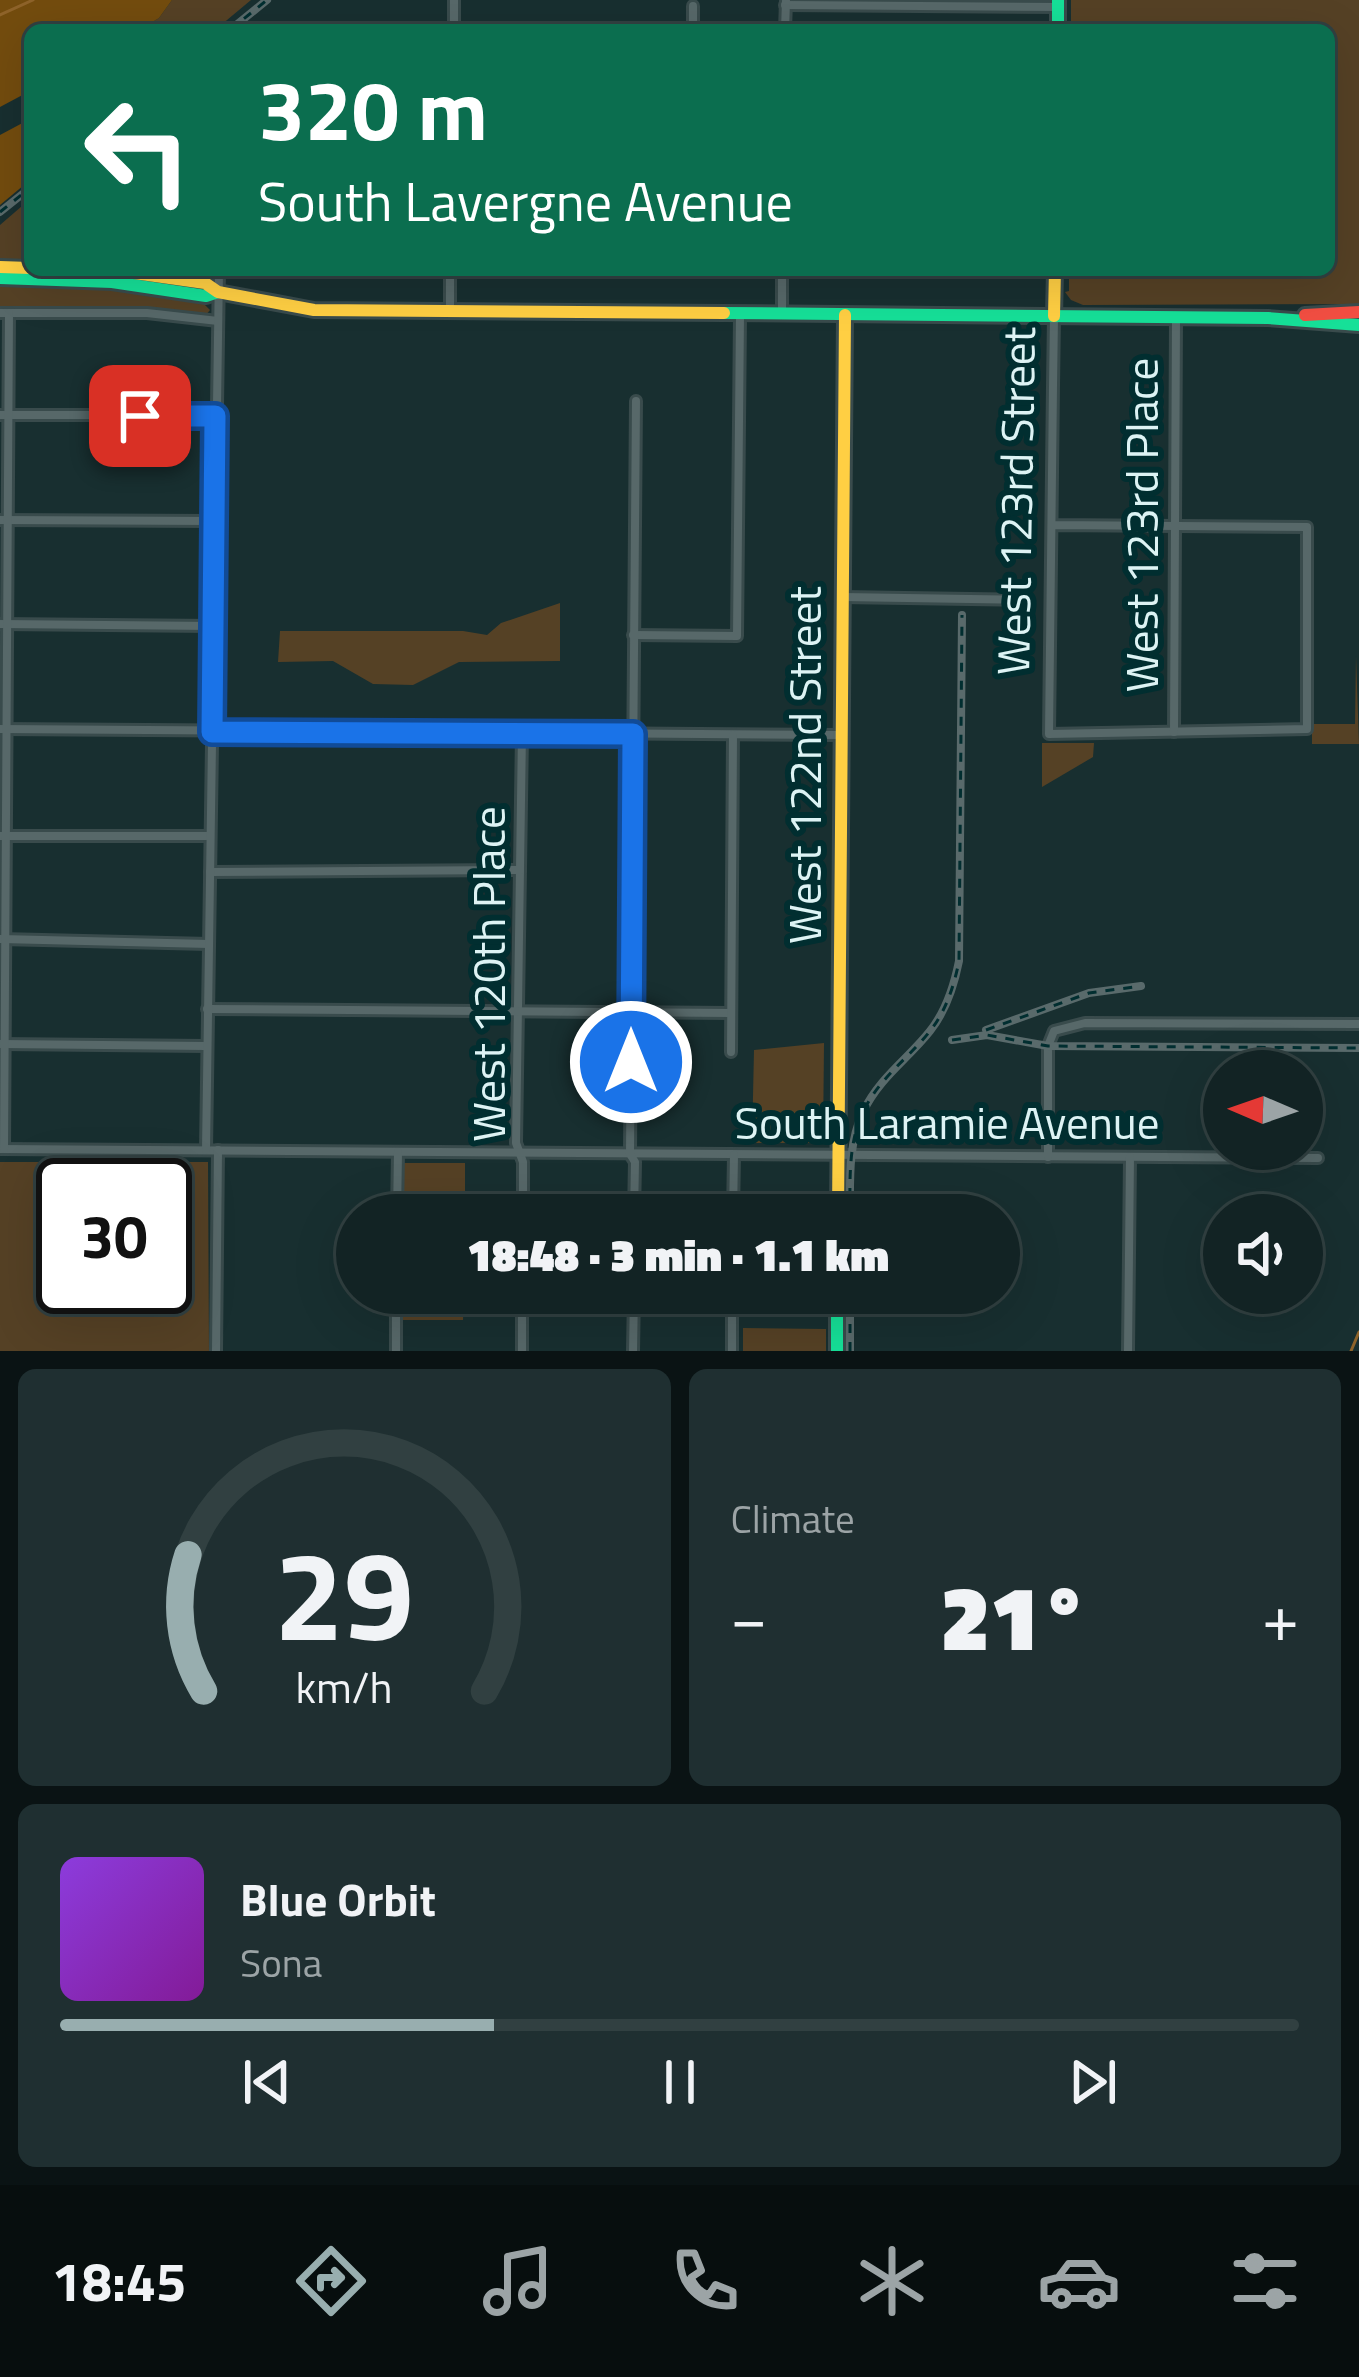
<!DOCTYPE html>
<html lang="en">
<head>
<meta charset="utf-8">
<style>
  :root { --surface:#122324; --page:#1f2f31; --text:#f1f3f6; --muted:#9ca4a6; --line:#314041; --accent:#98aeaf }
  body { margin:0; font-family:"Titillium Web",sans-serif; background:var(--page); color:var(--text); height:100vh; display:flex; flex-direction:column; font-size:45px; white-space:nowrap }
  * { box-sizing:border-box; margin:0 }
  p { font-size:39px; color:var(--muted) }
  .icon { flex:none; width:66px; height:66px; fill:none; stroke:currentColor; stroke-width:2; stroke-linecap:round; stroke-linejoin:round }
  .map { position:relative; height:1351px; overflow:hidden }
  .panel { display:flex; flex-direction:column; gap:18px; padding:18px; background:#0a1314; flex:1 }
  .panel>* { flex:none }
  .hud { position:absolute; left:24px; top:24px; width:1311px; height:252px; border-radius:18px; box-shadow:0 12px 48px #0002,0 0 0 3px var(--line); background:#0b6e4f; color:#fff; overflow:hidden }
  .needle { width:78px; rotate:272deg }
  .buttons { position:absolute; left:1203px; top:1050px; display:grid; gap:24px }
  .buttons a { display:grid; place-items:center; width:120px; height:120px; border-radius:50%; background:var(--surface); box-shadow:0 12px 48px #0002,0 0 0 3px var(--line); font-size:60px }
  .speed { position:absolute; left:36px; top:1158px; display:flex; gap:24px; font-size:60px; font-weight:700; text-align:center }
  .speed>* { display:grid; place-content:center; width:156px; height:156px; border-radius:50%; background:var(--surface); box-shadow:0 12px 48px #0002,0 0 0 3px var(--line); line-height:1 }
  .speed .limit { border:6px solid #111; border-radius:18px; background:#fff; color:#111 }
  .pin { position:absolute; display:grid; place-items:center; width:102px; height:102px; color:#fff; margin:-51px; border-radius:24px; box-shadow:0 6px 18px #0006 }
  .me { position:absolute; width:132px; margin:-66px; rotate:0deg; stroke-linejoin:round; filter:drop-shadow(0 0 9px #0008) }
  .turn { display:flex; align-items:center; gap:42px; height:252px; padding:0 36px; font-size:54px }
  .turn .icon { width:156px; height:156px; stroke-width:2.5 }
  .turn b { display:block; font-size:84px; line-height:102px }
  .big { font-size:90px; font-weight:800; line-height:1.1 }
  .panel .card { flex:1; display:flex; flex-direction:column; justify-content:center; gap:18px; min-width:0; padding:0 42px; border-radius:18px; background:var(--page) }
  .panel .dial { align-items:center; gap:0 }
  .dial svg { height:312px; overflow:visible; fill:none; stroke:var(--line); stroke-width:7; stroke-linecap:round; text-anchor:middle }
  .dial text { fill:var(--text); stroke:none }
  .song { display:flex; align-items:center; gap:36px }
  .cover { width:144px; height:144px; border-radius:18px; background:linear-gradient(135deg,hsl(270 70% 55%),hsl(290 70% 35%)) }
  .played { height:12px; border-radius:6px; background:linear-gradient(90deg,var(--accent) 35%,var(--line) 35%) }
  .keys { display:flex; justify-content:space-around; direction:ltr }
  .heat { display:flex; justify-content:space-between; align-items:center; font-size:66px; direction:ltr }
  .panel .tiles { flex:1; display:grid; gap:18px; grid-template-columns:1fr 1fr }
  .card:last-child { grid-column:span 2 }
  .trip { position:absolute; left:336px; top:1194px; width:684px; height:120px; border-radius:60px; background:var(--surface); box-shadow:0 12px 48px #0002,0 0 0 3px var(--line); font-weight:800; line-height:120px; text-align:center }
  .tab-bar { display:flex; height:192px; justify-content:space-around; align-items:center; background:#070e0e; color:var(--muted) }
  .tab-bar .icon { width:84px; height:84px }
  .tab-bar .on { color:var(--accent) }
  .tab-bar b { font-size:54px; color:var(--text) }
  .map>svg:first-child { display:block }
</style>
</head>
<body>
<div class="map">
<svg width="1359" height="1351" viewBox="0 0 1359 1351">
  <rect width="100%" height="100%" fill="#182f30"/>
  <!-- green -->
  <g fill="#554125" fill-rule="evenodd">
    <polygon points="172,0 251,0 215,30 139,30 159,18"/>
    <polygon points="1071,0 1359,0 1359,304 1083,305 1071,300 1065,292 1069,291 1069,270 1329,270 1329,30 1071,30"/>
    <polygon points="29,200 30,262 0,261 0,225"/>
    <polygon points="0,284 120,289 202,302 210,310 205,316 170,311 0,308"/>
    <polygon points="560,603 560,661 459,662 413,685 373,684 333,661 278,662 280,631 463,631 487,635 501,623"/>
    <polygon points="1356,656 1359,744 1312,744 1312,724 1355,724"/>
    <polygon points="1042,743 1094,743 1093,757 1042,787"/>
    <polygon points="824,1043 823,1143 752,1143 754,1050"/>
    <path d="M 0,1162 L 208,1162 L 209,1351 L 0,1351 ZM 63,1185 L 165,1185 L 165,1287 L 63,1287 Z"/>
    <polygon points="404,1163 465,1163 465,1215 403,1215"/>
    <polygon points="403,1293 464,1293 463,1320 403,1320"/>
    <polygon points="743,1328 826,1329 826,1351 743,1351"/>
  </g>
  <!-- forest -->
  <g fill="#734c0e">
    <polygon points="0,0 172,0 159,18 139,30 30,30 30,91 0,107"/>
    <polygon points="30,119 30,180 0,205 0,135"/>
  </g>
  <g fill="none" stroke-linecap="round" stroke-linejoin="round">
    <!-- stream -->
    <g stroke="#8e632a" stroke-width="3">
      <polyline points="0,15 33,0"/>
      <polyline points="1351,1351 1359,1332"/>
    </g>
    <!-- street casing -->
    <g stroke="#394b4c" stroke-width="14">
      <g id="street">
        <polyline points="785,5 1058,7"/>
        <polyline points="693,6 693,30"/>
        <polyline points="454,30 454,0"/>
        <polyline points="785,30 786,1"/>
        <polyline points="450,311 450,270"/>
        <polyline points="0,313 147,313 218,321"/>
        <polyline points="782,315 782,270"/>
        <polyline points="0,415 214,415"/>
        <polyline points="0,520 213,521"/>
        <polyline points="1052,525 1307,527 1307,729 1049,734 1053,386 1054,316"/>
        <polyline points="842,597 1028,600"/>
        <polyline points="0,624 213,626"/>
        <polyline points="633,635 737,636 740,315"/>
        <polyline points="0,729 842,735"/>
        <polyline points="522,732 516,1143 523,1162 523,1215"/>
        <polyline points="1174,732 1176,319"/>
        <polyline points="0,836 210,836"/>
        <polyline points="210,872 520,870"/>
        <polyline points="1,939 209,944"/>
        <polyline points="207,1009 731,1013"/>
        <polyline points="1,1044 206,1046"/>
        <polyline points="731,1052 733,735"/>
        <polyline points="0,1149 1318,1158"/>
        <polyline points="4,1149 9,313"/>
        <polyline points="206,1150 219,270"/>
        <polyline points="1048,1157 1048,1046 1054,1031 1085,1023 1359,1024"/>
        <polyline points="397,1215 398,1152"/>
        <polyline points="634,1215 635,1162 630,1154 636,401"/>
        <polyline points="733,1215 734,1155"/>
        <polyline points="216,1351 218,1150"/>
        <polyline points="396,1351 396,1293"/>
        <polyline points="522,1351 522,1293"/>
        <polyline points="633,1351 634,1293"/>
        <polyline points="732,1351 732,1293"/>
        <polyline points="1128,1351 1130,1157"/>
      </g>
    </g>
    <!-- fast casing -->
    <g stroke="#394b4c" stroke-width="18">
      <g id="fast">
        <polyline points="1058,0 1058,30"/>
        <polyline points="0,278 112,282 206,296 218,292"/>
        <polyline points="724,313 1268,318 1359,325"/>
        <polyline points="837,1293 837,1351"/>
      </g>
    </g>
    <!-- slow casing -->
    <g stroke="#394b4c" stroke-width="18">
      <g id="slow">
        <polyline points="0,267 30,268"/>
        <polyline points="113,270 205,283 218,292 314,310 724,313"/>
        <polyline points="1054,316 1055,270"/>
        <polyline points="838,1215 845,315"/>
      </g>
    </g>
    <!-- jam casing -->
    <g stroke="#394b4c" stroke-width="18">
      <polyline id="jam" points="1305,315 1359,312"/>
    </g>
    <!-- street -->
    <use href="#street" stroke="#576869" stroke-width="8"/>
    <!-- fast -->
    <use href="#fast" stroke="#16e098" stroke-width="12"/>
    <!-- slow -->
    <use href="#slow" stroke="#ffcf43" stroke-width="12"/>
    <!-- jam -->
    <use href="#jam" stroke="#f24e42" stroke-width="12"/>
    <!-- rail casing -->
    <g stroke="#596a6b" stroke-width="8">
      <g id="rail">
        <polyline points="230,30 267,0"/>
        <polyline points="0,212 30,188"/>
        <polyline points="986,1030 1089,993 1141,986"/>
        <polyline points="952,1040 987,1035 1048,1046 1359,1048"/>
        <path d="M 850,1215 C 850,1181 848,1143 863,1112 C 879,1078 908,1059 930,1031 C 946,1011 954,986 959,961 L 962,615"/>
        <polyline points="850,1351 850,1293"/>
      </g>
    </g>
    <!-- rail -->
    <use href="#rail" stroke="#012e30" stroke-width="3" stroke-dasharray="9" stroke-linecap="butt"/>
  </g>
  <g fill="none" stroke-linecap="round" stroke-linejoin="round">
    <!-- route casing -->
    <g stroke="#114b97" stroke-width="30">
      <polyline id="route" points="140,416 215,416 212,732 633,734 631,1062"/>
    </g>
    <!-- route -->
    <use href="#route" stroke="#1a73e8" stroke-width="21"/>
  </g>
  <g text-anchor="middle" stroke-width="12" stroke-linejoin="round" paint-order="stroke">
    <!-- street labels -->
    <g font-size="45" fill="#ddf3f4" stroke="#012e30">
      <text transform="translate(1016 501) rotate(-89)" y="16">West 123rd Street</text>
      <text transform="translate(1142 525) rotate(-90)" y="16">West 123rd Place</text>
      <text transform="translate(805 765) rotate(-90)" y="16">West 122nd Street</text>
      <text transform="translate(489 974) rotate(-90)" y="16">West 120th Place</text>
      <text x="947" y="1139">South Laramie Avenue</text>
    </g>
  </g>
</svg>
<div class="buttons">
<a><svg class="needle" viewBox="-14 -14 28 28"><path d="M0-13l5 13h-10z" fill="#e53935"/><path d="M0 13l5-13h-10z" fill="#9ca4a6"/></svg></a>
<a><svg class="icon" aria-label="sound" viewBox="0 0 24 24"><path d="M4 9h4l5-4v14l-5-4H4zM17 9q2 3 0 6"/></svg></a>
</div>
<div class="speed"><div class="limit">30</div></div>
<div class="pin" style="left:140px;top:416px;background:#d93025"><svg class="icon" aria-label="arrive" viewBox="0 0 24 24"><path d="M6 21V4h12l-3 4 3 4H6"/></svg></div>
<svg class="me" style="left:631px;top:1062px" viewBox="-20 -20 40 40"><circle r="17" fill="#1a73e8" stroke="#fff" stroke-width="3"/><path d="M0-11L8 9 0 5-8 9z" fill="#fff"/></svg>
<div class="trip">18:48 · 3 min · 1.1 km</div>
<div class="hud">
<div class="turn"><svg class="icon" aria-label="left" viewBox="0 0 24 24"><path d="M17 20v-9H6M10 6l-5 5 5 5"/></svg><div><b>320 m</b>South Lavergne Avenue</div></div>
</div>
</div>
<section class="panel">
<div class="tiles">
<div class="card dial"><svg viewBox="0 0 100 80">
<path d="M14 69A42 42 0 1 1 86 69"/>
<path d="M14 69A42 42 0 0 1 10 34" stroke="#98aeaf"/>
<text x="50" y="56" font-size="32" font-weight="700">29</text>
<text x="50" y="72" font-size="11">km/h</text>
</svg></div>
<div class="card"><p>Climate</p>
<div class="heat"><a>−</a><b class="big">21°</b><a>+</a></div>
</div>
<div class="card">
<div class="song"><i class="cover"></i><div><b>Blue Orbit</b><p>Sona</p></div></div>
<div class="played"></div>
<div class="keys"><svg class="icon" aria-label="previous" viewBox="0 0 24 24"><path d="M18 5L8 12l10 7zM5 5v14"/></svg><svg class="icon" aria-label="pause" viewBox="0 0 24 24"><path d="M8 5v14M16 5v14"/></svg><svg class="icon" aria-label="next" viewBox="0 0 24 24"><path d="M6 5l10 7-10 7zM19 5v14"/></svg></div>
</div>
</div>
</section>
<nav class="tab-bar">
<b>18:45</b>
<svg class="icon on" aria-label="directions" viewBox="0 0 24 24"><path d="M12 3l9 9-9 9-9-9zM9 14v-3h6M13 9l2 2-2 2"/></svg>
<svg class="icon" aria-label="music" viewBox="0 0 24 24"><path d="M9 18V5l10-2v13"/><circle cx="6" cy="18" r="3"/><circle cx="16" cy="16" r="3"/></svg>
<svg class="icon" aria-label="phone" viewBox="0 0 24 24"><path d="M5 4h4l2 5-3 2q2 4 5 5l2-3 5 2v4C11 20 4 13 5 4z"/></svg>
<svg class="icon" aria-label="climate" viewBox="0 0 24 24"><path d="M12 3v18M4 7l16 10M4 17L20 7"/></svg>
<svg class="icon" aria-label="car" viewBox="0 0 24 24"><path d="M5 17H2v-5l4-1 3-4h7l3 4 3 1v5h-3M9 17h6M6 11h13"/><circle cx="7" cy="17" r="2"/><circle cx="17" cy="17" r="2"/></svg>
<svg class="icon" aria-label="filters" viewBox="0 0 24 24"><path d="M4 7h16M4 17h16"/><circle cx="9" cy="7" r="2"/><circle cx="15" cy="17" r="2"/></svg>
</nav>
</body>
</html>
